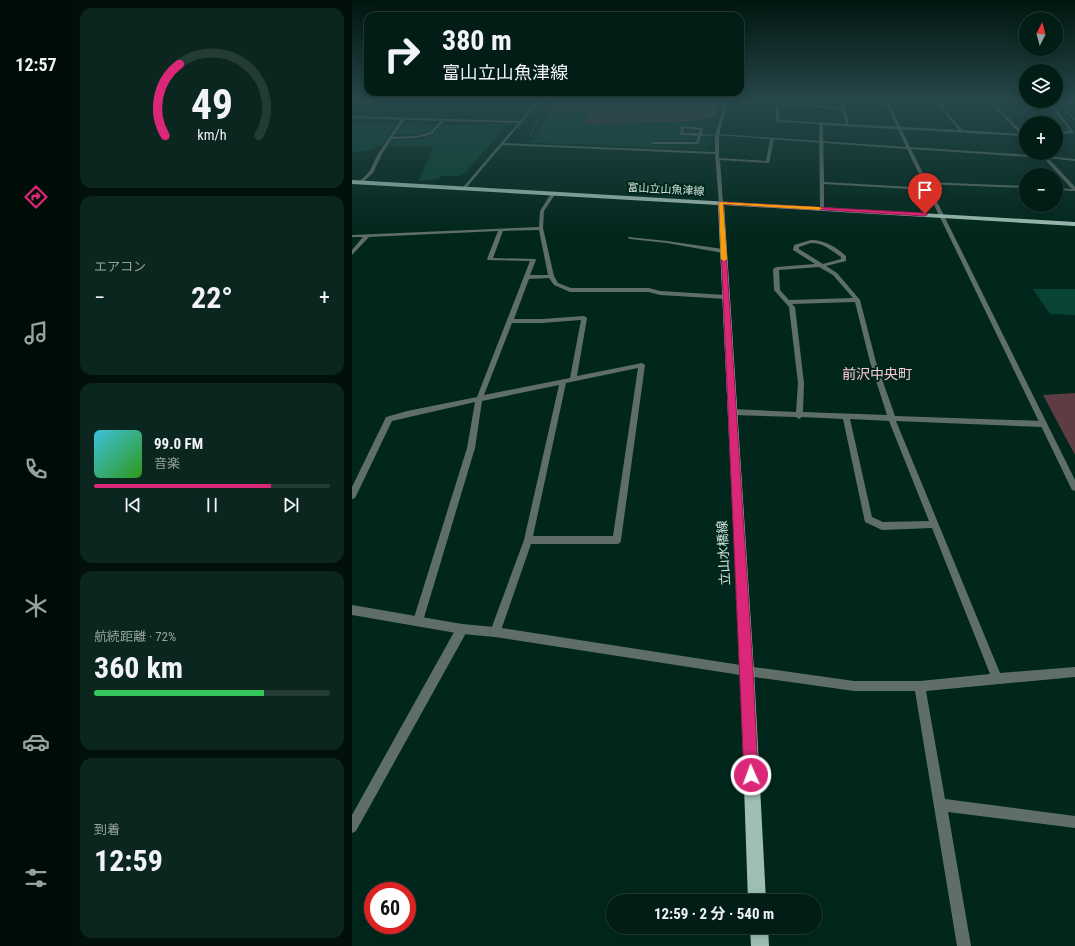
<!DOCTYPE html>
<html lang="ja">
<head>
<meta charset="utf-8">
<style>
  :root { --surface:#011d15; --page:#0b261e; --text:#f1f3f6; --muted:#96a2a0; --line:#233b34; --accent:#db2777 }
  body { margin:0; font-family:"Roboto Condensed","Noto Sans JP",sans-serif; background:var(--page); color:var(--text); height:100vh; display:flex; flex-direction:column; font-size:15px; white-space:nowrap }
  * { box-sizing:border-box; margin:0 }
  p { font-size:13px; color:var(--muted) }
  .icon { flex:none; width:22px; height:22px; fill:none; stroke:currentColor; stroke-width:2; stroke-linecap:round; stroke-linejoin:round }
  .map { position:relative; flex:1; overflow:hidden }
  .side { display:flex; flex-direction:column; gap:8px; padding:8px; background:#01100c; width:280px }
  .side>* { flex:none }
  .top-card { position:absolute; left:12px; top:12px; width:380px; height:84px; border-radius:12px; box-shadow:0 2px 10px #0003,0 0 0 1px var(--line); background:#011d15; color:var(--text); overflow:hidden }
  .needle { width:26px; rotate:6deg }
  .tools { position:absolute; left:667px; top:12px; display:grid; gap:8px }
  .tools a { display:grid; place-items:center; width:44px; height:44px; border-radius:50%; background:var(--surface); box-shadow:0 2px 10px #0003,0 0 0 1px var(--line); font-size:20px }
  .speed { position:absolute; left:12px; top:882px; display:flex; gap:8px; font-size:20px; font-weight:700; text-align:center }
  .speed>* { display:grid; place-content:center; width:52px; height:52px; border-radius:50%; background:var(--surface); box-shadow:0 2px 10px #0003,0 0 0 1px var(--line); line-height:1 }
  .speed .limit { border:6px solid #d22; background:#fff; color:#111 }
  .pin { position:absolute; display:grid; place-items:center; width:34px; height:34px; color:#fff; margin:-41px -17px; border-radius:50% 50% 50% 0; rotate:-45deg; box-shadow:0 0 4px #0007 }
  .pin .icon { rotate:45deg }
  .me { position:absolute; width:44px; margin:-22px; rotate:358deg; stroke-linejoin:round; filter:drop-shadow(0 0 3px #0008) }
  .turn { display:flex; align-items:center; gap:14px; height:84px; padding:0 12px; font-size:18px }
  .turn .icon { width:52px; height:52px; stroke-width:2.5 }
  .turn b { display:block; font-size:28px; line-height:34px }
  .big { font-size:30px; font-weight:700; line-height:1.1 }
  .side .widget { flex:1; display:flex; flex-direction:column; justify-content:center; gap:6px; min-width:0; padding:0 14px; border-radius:12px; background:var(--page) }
  .side .dial { align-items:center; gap:0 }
  .dial svg { height:104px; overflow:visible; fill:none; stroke:var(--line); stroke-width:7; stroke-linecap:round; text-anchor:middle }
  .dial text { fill:var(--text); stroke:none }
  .song { display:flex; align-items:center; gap:12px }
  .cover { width:48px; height:48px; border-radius:6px; background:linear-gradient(135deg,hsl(190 70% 55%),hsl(110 70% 35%)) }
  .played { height:4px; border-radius:2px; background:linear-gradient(90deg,var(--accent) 75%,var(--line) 75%) }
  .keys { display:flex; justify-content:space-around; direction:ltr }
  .heat { display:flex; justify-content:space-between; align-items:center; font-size:22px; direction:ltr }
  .charge { height:6px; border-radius:3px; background:linear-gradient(90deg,#34c759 72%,var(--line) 0) }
  .trip { position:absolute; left:254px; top:894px; width:216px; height:40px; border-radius:20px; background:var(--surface); box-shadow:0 2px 10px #0003,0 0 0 1px var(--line); font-weight:700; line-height:40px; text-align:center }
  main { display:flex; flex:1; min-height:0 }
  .dock { display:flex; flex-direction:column; width:72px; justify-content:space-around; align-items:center; background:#000c08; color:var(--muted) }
  .dock .icon { width:28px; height:28px }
  .dock .active { color:var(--accent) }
  .dock b { font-size:18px; color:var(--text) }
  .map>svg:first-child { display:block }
</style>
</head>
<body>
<main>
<nav class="dock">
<b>12:57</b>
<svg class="icon active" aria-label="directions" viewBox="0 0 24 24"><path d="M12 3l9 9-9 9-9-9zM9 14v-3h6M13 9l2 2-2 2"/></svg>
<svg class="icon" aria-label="music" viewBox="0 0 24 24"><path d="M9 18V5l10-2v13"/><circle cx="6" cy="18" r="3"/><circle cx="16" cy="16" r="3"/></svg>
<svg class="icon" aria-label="phone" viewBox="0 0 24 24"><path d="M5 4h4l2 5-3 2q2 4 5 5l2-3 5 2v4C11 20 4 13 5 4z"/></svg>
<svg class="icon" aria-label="climate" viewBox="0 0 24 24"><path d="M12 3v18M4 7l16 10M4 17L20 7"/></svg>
<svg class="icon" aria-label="car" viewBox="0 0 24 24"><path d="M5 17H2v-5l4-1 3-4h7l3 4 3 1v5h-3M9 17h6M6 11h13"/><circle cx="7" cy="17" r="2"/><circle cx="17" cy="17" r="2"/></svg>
<svg class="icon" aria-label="filters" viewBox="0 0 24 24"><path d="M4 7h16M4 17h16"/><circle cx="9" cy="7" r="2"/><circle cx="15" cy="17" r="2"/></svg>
</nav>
<section class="side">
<div class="widget dial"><svg viewBox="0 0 100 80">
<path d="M14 69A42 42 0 1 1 86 69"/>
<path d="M14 69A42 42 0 0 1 25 14" stroke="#db2777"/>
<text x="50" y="56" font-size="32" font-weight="700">49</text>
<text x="50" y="72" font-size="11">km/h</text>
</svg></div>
<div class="widget"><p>エアコン</p>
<div class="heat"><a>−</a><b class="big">22°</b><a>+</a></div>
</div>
<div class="widget">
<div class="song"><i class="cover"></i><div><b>99.0 FM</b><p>音楽</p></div></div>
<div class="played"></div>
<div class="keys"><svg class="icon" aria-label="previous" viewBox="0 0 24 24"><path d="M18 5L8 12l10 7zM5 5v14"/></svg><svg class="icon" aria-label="pause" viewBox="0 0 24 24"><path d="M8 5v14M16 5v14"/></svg><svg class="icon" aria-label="next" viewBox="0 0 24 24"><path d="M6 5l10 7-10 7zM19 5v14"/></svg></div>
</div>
<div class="widget"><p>航続距離 · 72%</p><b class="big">360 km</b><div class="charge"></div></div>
<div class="widget"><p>到着</p><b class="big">12:59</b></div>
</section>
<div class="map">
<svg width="723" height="946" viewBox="0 0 723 946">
  <rect width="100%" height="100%" fill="#01271c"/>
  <!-- built -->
  <polygon fill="#043427" points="201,101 370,101 360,135 358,151 177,143"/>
  <!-- green -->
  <g fill="#5e3c43">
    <polygon points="205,101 368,101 363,116 343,121 233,124 236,111 200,112"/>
    <polygon points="723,393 723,455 691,395"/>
  </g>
  <!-- building -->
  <g fill="#084333">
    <polygon points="236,111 231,124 337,122 338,125 328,126 327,135 328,136 339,137 340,140 301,140 298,142 301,146 329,146 330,148 254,146 256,143 182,143 190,125 198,112"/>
    <polygon points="55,122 73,122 72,124 83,125 77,131 65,135 44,135 52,123"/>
    <polygon points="45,123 30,146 24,146 22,150 0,152 0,125"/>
    <polygon points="123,124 156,124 116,170 107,176 88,176 87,179 67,181 81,146 37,146 41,140 65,140 80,135 90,125 122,125"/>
    <polygon points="681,289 723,289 723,315 698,314"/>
  </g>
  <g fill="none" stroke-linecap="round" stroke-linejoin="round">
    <!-- path -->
    <g stroke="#4f6e64" stroke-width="1" stroke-dasharray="2 1" stroke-linecap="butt">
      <polyline points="185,122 193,109"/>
      <polyline points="178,137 185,122 179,122"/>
    </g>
    <!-- service -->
    <path fill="#5f6f68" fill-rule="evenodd" d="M 331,126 L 351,128 L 350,134 L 367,135 L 349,136 L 347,143 L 345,144 L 301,144 L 299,143 L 301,142 L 344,142 L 346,136 L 328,135 L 329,127 ZM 332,128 L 348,130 L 347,133 L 331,133 Z"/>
    <!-- minor -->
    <g fill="#5f6f68" fill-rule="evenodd">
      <polygon points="373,101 376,101 367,135 367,158 414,161 418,139 420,138 422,139 417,163 368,160 371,203 369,204 367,203 363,154 150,145 148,144 150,143 363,152 363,135"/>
      <path d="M 423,101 L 427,101 L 427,104 L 489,107 L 488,101 L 491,101 L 497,124 L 607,130 L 583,101 L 586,101 L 610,130 L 668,134 L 637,101 L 640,101 L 672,134 L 674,134 L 674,136 L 672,137 L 670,136 L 471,125 L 472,182 L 576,188 L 578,189 L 576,190 L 472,184 L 472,208 L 470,209 L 468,208 L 467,124 L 424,122 ZM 427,106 L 490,109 L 494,124 L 427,120 Z"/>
      <polygon points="695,101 698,101 722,133 704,134 704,132 718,131"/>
      <polygon points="0,116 169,121 171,122 169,123 92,121 80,134 65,138 38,139 37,137 65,136 78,132 89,121 0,118"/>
      <polygon points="687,153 691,153 694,156 723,159 723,161 696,158 723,187 723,191 704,190 704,188 720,189"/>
      <polygon points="573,182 674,186 674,188 572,184 571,183"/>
      <path d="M 200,192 L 204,193 L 192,211 L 191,228 L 202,276 L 206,283 L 219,288 L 297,288 L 308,291 L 374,295 L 377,297 L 374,299 L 308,295 L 297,292 L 218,292 L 202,285 L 197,278 L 177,279 L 162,319 L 190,319 L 232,316 L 235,318 L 225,376 L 290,363 L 293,365 L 269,540 L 268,543 L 265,544 L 179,544 L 147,636 L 143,637 L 139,636 L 138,632 L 172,540 L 207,385 L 130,401 L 123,448 L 71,621 L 70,624 L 66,626 L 62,624 L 61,621 L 115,448 L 123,402 L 40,421 L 4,496 L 3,498 L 0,499 L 0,487 L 34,417 L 55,411 L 125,397 L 178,261 L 136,260 L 135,259 L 146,231 L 17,237 L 0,255 L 0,250 L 11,237 L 0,237 L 0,235 L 187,227 L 188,211 ZM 187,230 L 196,275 L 178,275 L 184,260 L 183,259 L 141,258 L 151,231 ZM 229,320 L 218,378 L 132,395 L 160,323 L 190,323 ZM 286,368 L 261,536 L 181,536 L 214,383 Z"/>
      <polygon points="276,237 315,241 371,249 374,251 371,253 315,243 278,239 276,238"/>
      <path d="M 459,240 C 473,240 484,247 494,256 L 494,261 L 474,266 L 485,273 L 508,300 L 524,362 L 543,416 L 691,421 L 695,424 L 691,427 L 544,421 L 648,673 L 723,667 L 723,677 L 574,691 L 593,799 L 723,816 L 723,828 L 596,812 L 619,946 L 605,946 L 563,691 L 502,691 L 395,676 L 391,675 L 390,671 L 391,667 L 395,666 L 502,681 L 568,681 L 638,674 L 580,528 L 530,530 L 513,522 L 491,419 L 450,417 L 447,419 L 444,417 L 380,415 L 376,412 L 380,409 L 444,412 L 446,383 L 437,307 L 422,290 L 421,269 L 424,267 L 463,264 L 441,250 L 442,245 ZM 459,243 C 471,243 479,250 489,257 L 489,259 L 471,264 L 447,249 L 447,247 ZM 467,267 L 481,275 L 501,298 L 437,300 L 428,290 L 427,270 ZM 503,302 L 518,362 L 535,415 L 451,412 L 452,383 L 443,307 L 440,304 ZM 498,419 L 537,421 L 577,521 L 531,522 L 520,517 Z"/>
      <polygon points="110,624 114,625 115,629 114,633 4,831 0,833 0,815 106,625"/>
    </g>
    <!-- tertiary -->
    <g fill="#5f6f68" fill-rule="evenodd">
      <polygon points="185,101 188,101 114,188 112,188 112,186"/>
      <polygon points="533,101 536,101 558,147 693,156 695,157 693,158 559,149 723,480 723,491 720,490 719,488 555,149 363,135 365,134 554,147"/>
      <polygon points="50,118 53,119 30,154 21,173 10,183 8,183 8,181 17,172 26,154"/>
      <polygon points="0,605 110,624 143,627 395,666 399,667 400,671 399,675 395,676 143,637 110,634 0,615"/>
    </g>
    <!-- primary -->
    <g fill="#9fbfb3" fill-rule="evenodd">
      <polygon points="0,180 723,222 723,226 372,205 402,671 414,901 396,901 388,671 366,205 0,184"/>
      <polygon points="398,927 416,927 417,946 399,946"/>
    </g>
    <!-- rail -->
    <polyline stroke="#668379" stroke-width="1.5" stroke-dasharray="2 2" stroke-linecap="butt" points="704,101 723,120"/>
  </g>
  <!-- sky -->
  <linearGradient id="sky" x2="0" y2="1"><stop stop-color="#01150f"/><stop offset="0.43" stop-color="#27474b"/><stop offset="1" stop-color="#27474b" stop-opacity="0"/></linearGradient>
  <rect width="723" height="234" fill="url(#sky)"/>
  <!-- route -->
  <polygon fill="#db2777" stroke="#8e194d" points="367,202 573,213 576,214 573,216 371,204 401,670 406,775 404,780 399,782 394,780 392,775"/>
  <!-- slow -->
  <polygon fill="#f59e0b" points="367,202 467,207 470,208 467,210 371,204 375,259 372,261 369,259"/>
  <g text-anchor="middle" stroke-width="4" stroke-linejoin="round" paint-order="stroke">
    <!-- far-street labels -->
    <g font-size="11" fill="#d2e5dd" stroke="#01271c">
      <text transform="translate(314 189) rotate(3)" y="4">富山立山魚津線</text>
    </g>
    <!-- street labels -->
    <g font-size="13" fill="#d2e5dd" stroke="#01271c">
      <text transform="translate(371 553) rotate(-93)" y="5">立山水橋線</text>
    </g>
    <!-- neighbourhood labels -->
    <g font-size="14" fill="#fdc9d2" stroke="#01271c">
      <text x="525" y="379">前沢中央町</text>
    </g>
  </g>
</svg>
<div class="tools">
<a><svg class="needle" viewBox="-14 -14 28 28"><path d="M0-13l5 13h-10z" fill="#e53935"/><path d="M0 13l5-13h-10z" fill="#96a2a0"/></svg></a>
<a><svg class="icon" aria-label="layers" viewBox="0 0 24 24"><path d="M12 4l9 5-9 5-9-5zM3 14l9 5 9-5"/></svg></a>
<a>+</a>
<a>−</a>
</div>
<div class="speed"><div class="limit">60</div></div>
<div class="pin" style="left:573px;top:214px;background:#d93025"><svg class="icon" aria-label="arrive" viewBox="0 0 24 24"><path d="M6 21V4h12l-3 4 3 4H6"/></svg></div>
<svg class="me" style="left:399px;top:775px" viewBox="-20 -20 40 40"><circle r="17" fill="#db2777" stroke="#fff" stroke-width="3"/><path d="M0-11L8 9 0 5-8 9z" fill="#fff"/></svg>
<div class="trip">12:59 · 2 分 · 540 m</div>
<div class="top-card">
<div class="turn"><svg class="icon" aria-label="right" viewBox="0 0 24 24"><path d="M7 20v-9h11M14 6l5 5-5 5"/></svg><div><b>380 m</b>富山立山魚津線</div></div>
</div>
</div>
</main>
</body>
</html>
